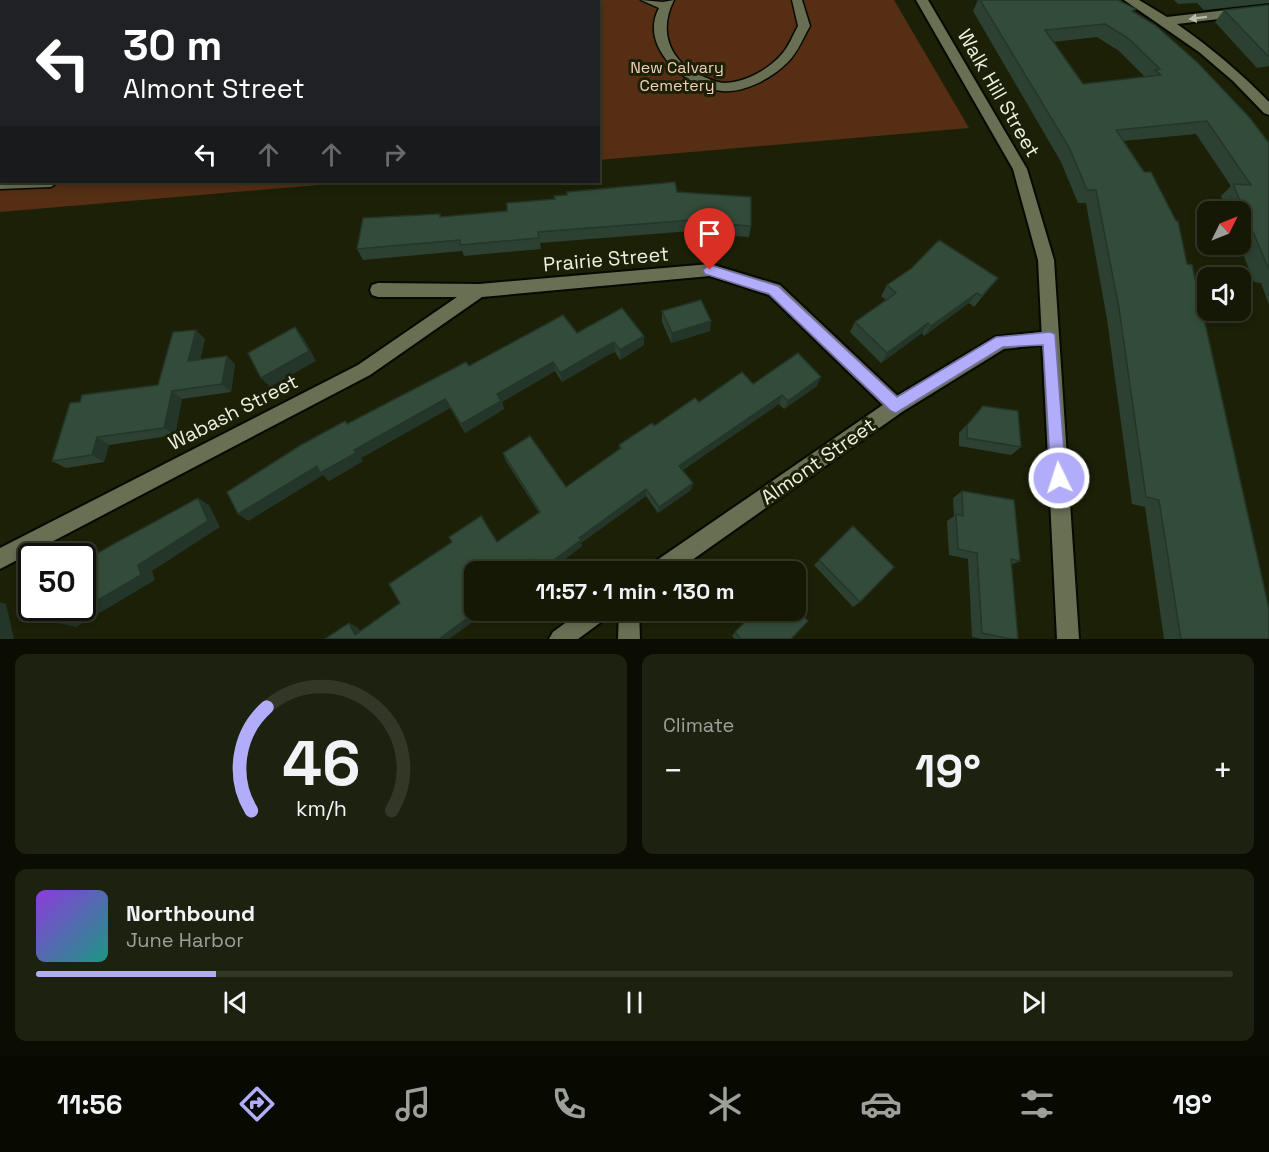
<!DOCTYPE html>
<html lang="en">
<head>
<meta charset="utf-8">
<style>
  :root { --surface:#141805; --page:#1d210f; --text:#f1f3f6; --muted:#9da09a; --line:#333727; --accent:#b1adfa }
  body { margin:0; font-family:"Space Grotesk",sans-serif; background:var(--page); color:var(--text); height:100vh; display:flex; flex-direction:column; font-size:22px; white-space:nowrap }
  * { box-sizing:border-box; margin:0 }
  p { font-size:20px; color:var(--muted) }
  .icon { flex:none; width:33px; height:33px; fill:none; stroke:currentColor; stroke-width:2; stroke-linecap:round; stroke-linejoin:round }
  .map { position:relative; height:639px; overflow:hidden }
  .panel { display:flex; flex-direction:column; gap:15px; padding:15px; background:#0b0d03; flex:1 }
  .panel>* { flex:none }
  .top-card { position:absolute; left:0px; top:0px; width:600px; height:183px; box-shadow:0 3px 9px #0003,0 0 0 2px var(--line); background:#202124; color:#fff; overflow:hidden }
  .needle { width:39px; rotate:47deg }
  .controls { position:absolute; left:1197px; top:201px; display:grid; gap:12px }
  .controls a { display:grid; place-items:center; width:54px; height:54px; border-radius:12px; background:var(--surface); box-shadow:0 3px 9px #0003,0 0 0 2px var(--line); font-size:30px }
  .speed { position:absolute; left:18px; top:543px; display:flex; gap:12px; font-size:30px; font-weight:700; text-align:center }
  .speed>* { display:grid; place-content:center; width:78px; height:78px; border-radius:50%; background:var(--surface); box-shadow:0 3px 9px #0003,0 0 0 2px var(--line); line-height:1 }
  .speed .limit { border:3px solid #111; border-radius:9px; background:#fff; color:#111 }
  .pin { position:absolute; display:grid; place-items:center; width:51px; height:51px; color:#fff; margin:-62px -26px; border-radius:50% 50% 50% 0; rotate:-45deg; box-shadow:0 0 6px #0007 }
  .pin .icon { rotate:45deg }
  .me { position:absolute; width:66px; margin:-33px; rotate:356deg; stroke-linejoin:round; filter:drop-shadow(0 0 4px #0008) }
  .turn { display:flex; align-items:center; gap:21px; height:126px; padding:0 24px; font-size:27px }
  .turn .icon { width:78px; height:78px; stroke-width:2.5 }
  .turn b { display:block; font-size:42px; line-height:51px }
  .lanes { display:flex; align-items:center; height:57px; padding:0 24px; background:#0003; justify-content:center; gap:30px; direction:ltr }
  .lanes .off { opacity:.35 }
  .big { font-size:45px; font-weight:800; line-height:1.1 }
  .panel .widget { flex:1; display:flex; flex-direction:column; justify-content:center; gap:9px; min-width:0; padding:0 21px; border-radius:12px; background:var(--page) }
  .panel .dial { align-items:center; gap:0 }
  .dial svg { height:156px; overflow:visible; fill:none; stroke:var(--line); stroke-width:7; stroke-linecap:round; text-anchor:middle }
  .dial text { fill:var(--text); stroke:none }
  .song { display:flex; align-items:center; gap:18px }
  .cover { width:72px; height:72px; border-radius:9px; background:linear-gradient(135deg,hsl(270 70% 55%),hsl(170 70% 35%)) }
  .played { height:6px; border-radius:3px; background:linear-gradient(90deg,var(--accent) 15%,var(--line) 15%) }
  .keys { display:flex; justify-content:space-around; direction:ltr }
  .heat { display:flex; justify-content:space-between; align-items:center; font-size:33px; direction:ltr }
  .panel .tiles { flex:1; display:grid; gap:15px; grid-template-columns:1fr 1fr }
  .widget:last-child { grid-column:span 2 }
  .trip { position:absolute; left:464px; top:561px; width:342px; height:60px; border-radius:12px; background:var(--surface); box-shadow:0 3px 9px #0003,0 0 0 2px var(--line); font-weight:800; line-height:60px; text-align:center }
  .tabs { display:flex; height:96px; justify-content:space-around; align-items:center; background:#080a02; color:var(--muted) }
  .tabs .icon { width:42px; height:42px }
  .tabs .active { color:var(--accent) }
  .tabs b { font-size:27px; color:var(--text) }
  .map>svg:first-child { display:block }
</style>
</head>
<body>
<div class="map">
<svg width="1269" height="639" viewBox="0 0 1269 639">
  <rect width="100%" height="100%" fill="#1b2007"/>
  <!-- green -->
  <polygon fill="#552e13" points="0,0 894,0 969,128 599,160 598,2 2,2 2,182 354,182 0,212"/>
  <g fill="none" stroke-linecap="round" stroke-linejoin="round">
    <!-- service casing -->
    <g stroke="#060a00" stroke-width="3">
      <g id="service">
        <polygon points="41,0 51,0 40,2"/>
        <rect x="584" y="0" width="10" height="2"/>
        <path d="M 641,0 L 663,2 L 674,0 C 658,31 669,62 702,76 C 709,79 717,83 725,83 C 746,82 768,70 782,54 C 789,46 793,35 798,26 L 792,0 L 802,0 L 810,26 C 803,38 798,52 788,62 C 772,78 745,93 722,91 C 686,88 638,47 659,8 Z"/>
        <polygon points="0,33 2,33 0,41"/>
        <polygon points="0,179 2,182 58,182 51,187 0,189"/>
      </g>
    </g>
    <!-- minor casing -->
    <g stroke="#060a00" stroke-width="4">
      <g id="minor">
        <path d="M 1124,0 L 1139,0 L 1167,17 L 1269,5 L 1269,13 L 1177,24 C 1210,47 1241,73 1269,102 L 1269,115 L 1264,113 L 1233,81 L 1199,52 Z"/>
        <polygon points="710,264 780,285 902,400 905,406 902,412 896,414 890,412 769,295 710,276 482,297 370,375 0,569 0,548 358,365 457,297 378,297 372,295 370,290 372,285 378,283 479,284"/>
        <polygon points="619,610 639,610 640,639 618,639"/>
      </g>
    </g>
    <!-- tertiary casing -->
    <g stroke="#060a00" stroke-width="4">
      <g id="tertiary">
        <polygon points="1050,331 1056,333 1058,338 1056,343 1004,349 902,412 675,572 647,572 650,565 890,400 995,337"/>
        <polygon points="583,610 611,610 608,617 578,639 549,639 553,632"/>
      </g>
    </g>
    <!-- secondary casing -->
    <g stroke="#060a00" stroke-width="4">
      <polygon id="secondary" points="916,0 928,0 1027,169 1054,260 1079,639 1057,639 1038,260 1013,169"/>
    </g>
    <!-- service -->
    <use href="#service" fill="#686f53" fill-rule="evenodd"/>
    <!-- minor -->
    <use href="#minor" fill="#686f53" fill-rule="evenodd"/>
    <!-- tertiary -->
    <use href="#tertiary" fill="#686f53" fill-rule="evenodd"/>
    <!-- secondary -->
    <use href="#secondary" fill="#686f53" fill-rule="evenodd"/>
  </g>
  <!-- wall -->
  <g fill="#2c4132" fill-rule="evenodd">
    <path d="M 978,0 L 1118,0 L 1134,12 L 1269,143 L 1269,305 L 1261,283 L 1254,282 L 1239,244 L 1240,244 L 1240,212 L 1227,212 L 1221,196 L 1231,186 L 1196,134 L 1123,141 L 1269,639 L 1164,639 L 1145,507 L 1132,504 L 1107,319 L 1086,203 L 1078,203 L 1061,162 L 973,11 ZM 1097,37 L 1119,51 L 1145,77 L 1083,84 L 1053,42 Z"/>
    <polygon points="1174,0 1269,0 1269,3 1204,10 1197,3 1178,4"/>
    <polygon points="1269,5 1269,66 1257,68 1215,22 1224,10"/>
    <polygon points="677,192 751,226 749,237 704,234 704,230 540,243 541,249 464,256 462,251 363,260 357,249 441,217 507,211"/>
    <polygon points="998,278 974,307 969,303 924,336 922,333 881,363 850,332 855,322 886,300 881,296 887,285"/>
    <polygon points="662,311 710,331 671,343 662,322"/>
    <polygon points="577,333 644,336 644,345 620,360 615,352 608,355 562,382 555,371 502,402 504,409 465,433 450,408 361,458 363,461 329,481 323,475 248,521 345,421 348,424 469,366"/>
    <polygon points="205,339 200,359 235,364 231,392 182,399 175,435 109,445 104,462 66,468 52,461 80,402 158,385"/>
    <polygon points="753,384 817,386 784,409 779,404 683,470 691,490 658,513 646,496 581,543 582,546 548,572 540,572 536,565 470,614 474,621 325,639 357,627 360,631 497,542 539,513 506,461 503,453 566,487 619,450 619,445 654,426 699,402"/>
    <polygon points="983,406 1021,447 1011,455 959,446 959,433"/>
    <polygon points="962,491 1020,561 1011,565 1018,639 982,639 972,637 968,559 949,555 947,521 954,516 953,498"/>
    <polygon points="819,560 860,602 853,607 814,565"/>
    <polygon points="735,632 791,639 735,639 732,636"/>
  </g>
  <!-- shaded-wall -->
  <g fill="#243529">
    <polygon points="977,293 969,303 924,336 931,326"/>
    <polygon points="711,321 710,331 671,343 672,333"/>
    <polygon points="928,323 922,333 881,363 887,353"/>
    <polygon points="295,327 303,337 316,361 270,387 261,378"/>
    <polygon points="196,330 205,339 198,369 188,361"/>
    <polygon points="644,336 644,345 620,360 620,350"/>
    <polygon points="614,342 615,352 608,355 562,382 560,373 608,345"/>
    <polygon points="227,356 235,364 231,392 222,384"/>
    <polygon points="553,362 555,371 502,402 504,409 465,433 461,424 497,394"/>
    <polygon points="821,377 817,386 784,409 788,401"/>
    <polygon points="172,391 182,399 175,435 164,428"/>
    <polygon points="782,395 779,404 678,473 679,466"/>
    <polygon points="445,399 450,408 361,458 363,461 329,481 323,475 248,521 238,514 317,466 354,450"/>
    <polygon points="97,437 109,445 104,462 92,455"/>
    <polygon points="693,483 691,490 658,513 659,507"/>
    <polygon points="646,489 646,496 581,543 582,546 548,572 541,572 540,570 579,538"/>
    <polygon points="198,498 209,505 220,527 152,571 155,580 76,627 59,623 138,565"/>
    <polygon points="82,555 97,560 83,561"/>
    <polygon points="533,559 536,565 527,572 517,572"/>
    <polygon points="0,602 6,604 14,639 0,639"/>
    <polygon points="474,603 474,610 470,614 474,621 449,639 439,639 466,609"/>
    <polygon points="349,623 357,627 363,638 355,635"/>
  </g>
  <!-- building -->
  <g fill="#334c3a" stroke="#243529" stroke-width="1.5" fill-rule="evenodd">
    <path d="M 980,0 L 1118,0 L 1136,9 L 1132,11 L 1155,25 L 1197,62 L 1250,118 L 1269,143 L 1269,270 L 1233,184 L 1251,185 L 1207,121 L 1116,130 L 1144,172 L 1151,172 L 1176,221 L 1178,221 L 1187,264 L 1192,265 L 1269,609 L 1269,639 L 1181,639 L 1159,500 L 1146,497 L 1119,308 L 1096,190 L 1087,190 L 1070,149 ZM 1105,24 L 1128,38 L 1160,69 L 1155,70 L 1161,75 L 1083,84 L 1045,30 Z"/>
    <polygon points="1269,5 1269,56 1268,56 1224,10"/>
    <polygon points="675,182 677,192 751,197 751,226 706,223 706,219 538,232 539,238 460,245 460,240 357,249 363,218 440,214 440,217 507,211 507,203 555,199 554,196 567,195 567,192"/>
    <polygon points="939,240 998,278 982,296 977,293 931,326 928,323 887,353 855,322 896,293 887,285 912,268"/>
    <polygon points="701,300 711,321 672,333 662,311"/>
    <polygon points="622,308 644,336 620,350 614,342 608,345 560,373 553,362 497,394 501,401 461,424 445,399 354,450 356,453 320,473 317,466 238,514 227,492 301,445 345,421 347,424 466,362 469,366 563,315 577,333"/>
    <polygon points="295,327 309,351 261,378 248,353"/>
    <polygon points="196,330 188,361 227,356 222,384 172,391 164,428 97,437 92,455 52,461 70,403 80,402 82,395 158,385 173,332"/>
    <polygon points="798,353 821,377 788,401 782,395 679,466 693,483 659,507 646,489 579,538 581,540 540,570 533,559 517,572 474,572 474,603 466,609 470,616 439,639 325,639 349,623 355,635 400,603 389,584 452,542 449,537 481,516 497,542 540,512 503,453 530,436 566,487 621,448 619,445 652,423 654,426 695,398 699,402 742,372 753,384"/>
    <polygon points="983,406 1018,411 1021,447 967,438 967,425"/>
    <polygon points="962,491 1014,500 1020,561 1011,559 1018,639 1011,639 982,633 977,553 958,549 956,514 963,516"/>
    <polygon points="198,498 208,521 138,565 141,575 59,623 55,608 82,608 82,557 83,561"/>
    <polygon points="853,526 894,567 860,602 819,560"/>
    <polygon points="795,607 808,621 791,639 741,639 735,632 757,610 795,610"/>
  </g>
  <!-- one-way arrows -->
  <defs><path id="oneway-solid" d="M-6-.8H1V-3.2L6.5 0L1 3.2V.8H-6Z" transform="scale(1.5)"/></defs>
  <use fill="#b7bda8" href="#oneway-solid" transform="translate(1198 18) rotate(173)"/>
  <!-- route -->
  <polygon fill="#b1adfa" stroke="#7370a2" stroke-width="1.5" points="710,265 778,286 897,397 996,337 1050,332 1055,334 1066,478 1064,483 1059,485 1053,483 1051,478 1043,345 1003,347 896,413 891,411 769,294 705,274 703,270"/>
  <g text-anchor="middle" stroke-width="6" stroke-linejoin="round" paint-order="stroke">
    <!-- far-park labels -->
    <g font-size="16" fill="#f5d0b8" stroke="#1b2007">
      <text x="677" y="73">New Calvary<tspan x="677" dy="18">Cemetery</tspan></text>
    </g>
    <!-- street labels -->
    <g font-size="20" fill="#ecf1e1" stroke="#1b2007">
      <text transform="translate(999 93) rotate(60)" y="7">Walk Hill Street</text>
      <text transform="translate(606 259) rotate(-5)" y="7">Prairie Street</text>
      <text transform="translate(233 412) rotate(-27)" y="7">Wabash Street</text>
      <text transform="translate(818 461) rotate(-35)" y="7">Almont Street</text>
    </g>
  </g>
</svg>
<div class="controls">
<a><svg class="needle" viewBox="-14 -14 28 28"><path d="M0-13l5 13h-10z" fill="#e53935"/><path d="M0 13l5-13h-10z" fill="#9da09a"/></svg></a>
<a><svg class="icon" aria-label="sound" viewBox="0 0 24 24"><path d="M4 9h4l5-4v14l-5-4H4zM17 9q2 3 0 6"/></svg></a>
</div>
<div class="speed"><div class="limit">50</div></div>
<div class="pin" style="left:710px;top:270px;background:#d93025"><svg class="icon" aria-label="arrive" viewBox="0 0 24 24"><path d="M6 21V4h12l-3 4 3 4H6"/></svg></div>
<svg class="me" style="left:1059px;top:478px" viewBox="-20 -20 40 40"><circle r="17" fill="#b1adfa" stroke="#fff" stroke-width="3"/><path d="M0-11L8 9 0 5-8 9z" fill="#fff"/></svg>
<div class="trip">11:57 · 1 min · 130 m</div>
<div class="top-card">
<div class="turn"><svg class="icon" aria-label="left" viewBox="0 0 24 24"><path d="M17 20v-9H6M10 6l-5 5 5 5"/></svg><div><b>30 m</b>Almont Street</div></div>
<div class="lanes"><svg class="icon" aria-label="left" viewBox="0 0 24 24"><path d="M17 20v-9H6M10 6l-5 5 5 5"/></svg><svg class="icon off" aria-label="ahead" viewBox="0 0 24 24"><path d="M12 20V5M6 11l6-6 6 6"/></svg><svg class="icon off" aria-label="ahead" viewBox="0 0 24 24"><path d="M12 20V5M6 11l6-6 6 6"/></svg><svg class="icon off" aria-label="right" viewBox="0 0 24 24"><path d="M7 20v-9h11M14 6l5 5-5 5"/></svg></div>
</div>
</div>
<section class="panel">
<div class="tiles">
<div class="widget dial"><svg viewBox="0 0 100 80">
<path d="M14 69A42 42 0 1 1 86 69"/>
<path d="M14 69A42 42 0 0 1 22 16" stroke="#b1adfa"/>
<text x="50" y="56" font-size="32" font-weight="700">46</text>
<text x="50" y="72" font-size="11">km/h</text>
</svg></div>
<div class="widget"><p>Climate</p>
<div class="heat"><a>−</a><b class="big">19°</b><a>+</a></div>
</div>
<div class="widget">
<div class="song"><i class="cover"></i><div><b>Northbound</b><p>June Harbor</p></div></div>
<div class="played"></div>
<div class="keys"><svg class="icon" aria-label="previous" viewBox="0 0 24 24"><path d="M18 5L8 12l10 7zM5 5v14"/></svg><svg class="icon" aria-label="pause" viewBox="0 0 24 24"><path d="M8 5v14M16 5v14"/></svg><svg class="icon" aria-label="next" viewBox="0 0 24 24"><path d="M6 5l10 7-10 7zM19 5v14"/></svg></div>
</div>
</div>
</section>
<nav class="tabs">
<b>11:56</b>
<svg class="icon active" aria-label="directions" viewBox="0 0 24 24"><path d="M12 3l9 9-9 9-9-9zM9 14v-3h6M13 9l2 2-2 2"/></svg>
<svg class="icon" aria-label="music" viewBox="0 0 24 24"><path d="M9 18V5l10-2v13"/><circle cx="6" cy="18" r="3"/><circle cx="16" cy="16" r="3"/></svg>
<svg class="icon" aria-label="phone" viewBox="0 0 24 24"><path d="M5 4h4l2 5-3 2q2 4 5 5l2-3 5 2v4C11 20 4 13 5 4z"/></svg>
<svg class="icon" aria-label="climate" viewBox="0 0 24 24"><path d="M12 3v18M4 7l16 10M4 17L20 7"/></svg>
<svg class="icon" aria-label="car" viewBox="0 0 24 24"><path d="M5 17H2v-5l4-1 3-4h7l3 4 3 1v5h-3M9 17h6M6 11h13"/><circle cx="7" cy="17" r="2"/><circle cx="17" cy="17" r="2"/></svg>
<svg class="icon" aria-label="filters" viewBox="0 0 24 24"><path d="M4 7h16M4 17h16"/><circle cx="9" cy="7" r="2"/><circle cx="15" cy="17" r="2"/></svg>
<b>19°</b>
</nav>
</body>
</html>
